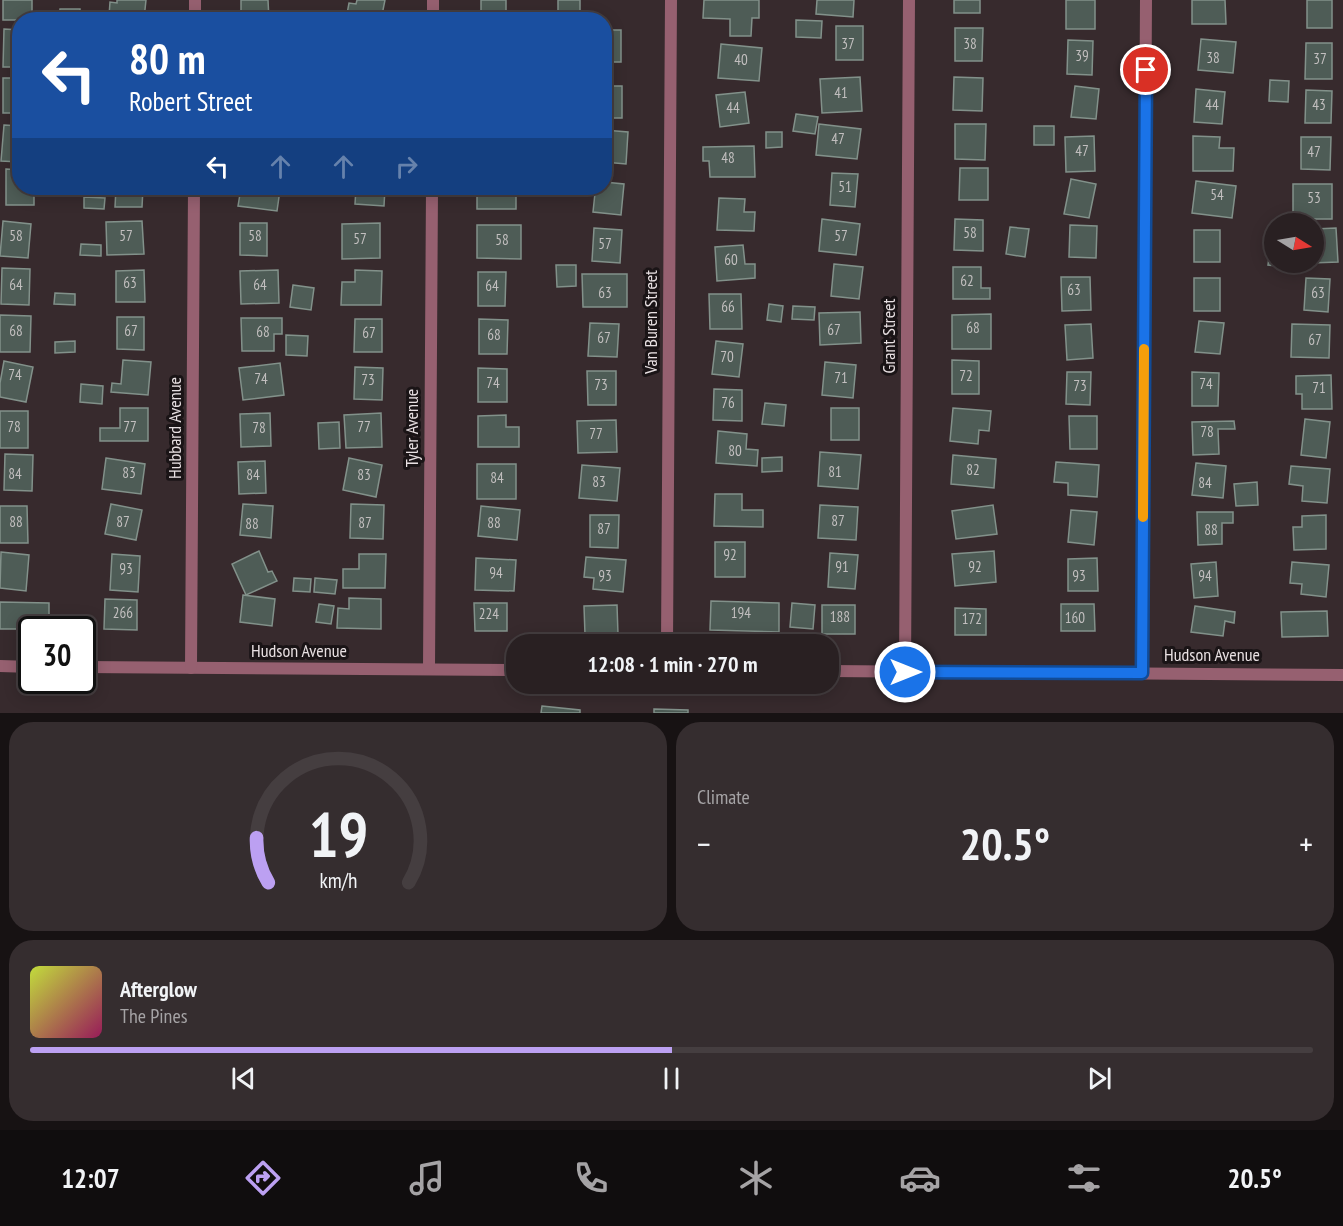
<!DOCTYPE html>
<html lang="en">
<head>
<meta charset="utf-8">
<style>
  :root { --surface:#292022; --page:#352d2f; --text:#f1f3f6; --muted:#a5a3a5; --line:#453e40; --accent:#bca0f2 }
  body { margin:0; font-family:"PT Sans Narrow",sans-serif; background:var(--page); color:var(--text); height:100vh; display:flex; flex-direction:column; font-size:22px; white-space:nowrap }
  * { box-sizing:border-box; margin:0 }
  p { font-size:20px; color:var(--muted) }
  .icon { flex:none; width:33px; height:33px; fill:none; stroke:currentColor; stroke-width:2; stroke-linecap:round; stroke-linejoin:round }
  .map { position:relative; height:713px; overflow:hidden }
  .sheet { display:flex; flex-direction:column; gap:9px; padding:9px; background:#171213; flex:1 }
  .sheet>* { flex:none }
  .guide { position:absolute; left:12px; top:12px; width:600px; height:183px; border-radius:24px; box-shadow:0 3px 15px #0003,0 0 0 2px var(--line); background:#1a4fa0; color:#fff; overflow:hidden }
  .needle { width:39px; rotate:101deg }
  .controls { position:absolute; left:1264px; top:213px; display:grid; gap:12px }
  .controls a { display:grid; place-items:center; width:60px; height:60px; border-radius:50%; background:var(--surface); box-shadow:0 3px 15px #0003,0 0 0 2px var(--line); font-size:30px }
  .speed { position:absolute; left:18px; top:616px; display:flex; gap:12px; font-size:30px; font-weight:700; text-align:center }
  .speed>* { display:grid; place-content:center; width:78px; height:78px; border-radius:50%; background:var(--surface); box-shadow:0 3px 15px #0003,0 0 0 2px var(--line); line-height:1 }
  .speed .limit { border:3px solid #111; border-radius:9px; background:#fff; color:#111 }
  .pin { position:absolute; display:grid; place-items:center; width:51px; height:51px; color:#fff; margin:-26px; border:3px solid #fff; border-radius:50%; box-shadow:0 2px 6px #0007 }
  .me { position:absolute; width:66px; margin:-33px; rotate:90deg; stroke-linejoin:round; filter:drop-shadow(0 0 4px #0008) }
  .turn { display:flex; align-items:center; gap:21px; height:126px; padding:0 18px; font-size:27px }
  .turn .icon { width:78px; height:78px; stroke-width:2.5 }
  .turn b { display:block; font-size:42px; line-height:51px }
  .lanes { display:flex; align-items:center; height:57px; padding:0 18px; background:#0003; justify-content:center; gap:30px; direction:ltr }
  .lanes .off { opacity:.35 }
  .big { font-size:45px; font-weight:700; line-height:1.1 }
  .sheet .tile { flex:1; display:flex; flex-direction:column; justify-content:center; gap:9px; min-width:0; padding:0 21px; border-radius:24px; background:var(--page) }
  .sheet .dial { align-items:center; gap:0 }
  .dial svg { height:156px; overflow:visible; fill:none; stroke:var(--line); stroke-width:7; stroke-linecap:round; text-anchor:middle }
  .dial text { fill:var(--text); stroke:none }
  .song { display:flex; align-items:center; gap:18px }
  .cover { width:72px; height:72px; border-radius:9px; background:linear-gradient(135deg,hsl(70 70% 55%),hsl(330 70% 35%)) }
  .played { height:6px; border-radius:3px; background:linear-gradient(90deg,var(--accent) 50%,var(--line) 50%) }
  .keys { display:flex; justify-content:space-around; direction:ltr }
  .heat { display:flex; justify-content:space-between; align-items:center; font-size:33px; direction:ltr }
  .sheet .tiles { flex:1; display:grid; gap:9px; grid-template-columns:1fr 1fr }
  .tile:last-child { grid-column:span 2 }
  .trip { position:absolute; left:506px; top:634px; width:333px; height:60px; border-radius:24px; background:var(--surface); box-shadow:0 3px 15px #0003,0 0 0 2px var(--line); font-weight:700; line-height:60px; text-align:center }
  .tabs { display:flex; height:96px; justify-content:space-around; align-items:center; background:#100d0e; color:var(--muted) }
  .tabs .icon { width:42px; height:42px }
  .tabs .on { color:var(--accent) }
  .tabs b { font-size:27px; color:var(--text) }
  .map>svg:first-child { display:block }
</style>
</head>
<body>
<div class="map">
<svg width="1343" height="713" viewBox="0 0 1343 713">
  <rect width="100%" height="100%" fill="#372a2d"/>
  <!-- building -->
  <g fill="#4e5c56" stroke="#82918a" stroke-width="1.5">
    <rect x="3" y="0" width="29" height="20"/>
    <polygon points="117,0 146,0 144,19 109,16 110,2 117,3"/>
    <polygon points="241,0 268,0 269,20 241,20"/>
    <polygon points="357,0 385,0 381,20 374,20 347,14 349,3 356,4"/>
    <rect x="481" y="0" width="25" height="20"/>
    <rect x="558" y="0" width="22" height="14"/>
    <polygon points="704,0 759,0 759,18 752,18 751,36 730,36 730,19 703,18"/>
    <polygon points="817,0 854,0 853,17 816,14"/>
    <rect x="954" y="0" width="26" height="13"/>
    <rect x="1066" y="0" width="29" height="29"/>
    <polygon points="1192,0 1225,0 1226,24 1192,24"/>
    <rect x="1307" y="0" width="25" height="28"/>
    <polygon points="60,9 80,9 80,20 59,20"/>
    <polygon points="796,20 822,21 821,38 796,37"/>
    <rect x="836" y="26" width="27" height="34"/>
    <polygon points="955,28 983,28 982,61 955,61"/>
    <polygon points="4,29 20,30 20,67 3,67"/>
    <rect x="604" y="30" width="17" height="32"/>
    <polygon points="1201,39 1236,42 1233,73 1198,70"/>
    <polygon points="1068,40 1093,41 1092,75 1067,74"/>
    <polygon points="1306,43 1332,43 1332,79 1305,79"/>
    <polygon points="721,44 762,48 759,81 718,78"/>
    <polygon points="860,77 862,111 822,113 820,79"/>
    <polygon points="954,77 983,78 982,111 953,110"/>
    <rect x="3" y="78" width="17" height="35"/>
    <polygon points="1270,80 1289,81 1288,102 1269,101"/>
    <rect x="604" y="86" width="18" height="32"/>
    <polygon points="1075,86 1099,89 1096,119 1071,117"/>
    <polygon points="1196,89 1225,92 1222,124 1194,122"/>
    <polygon points="1306,90 1332,91 1331,123 1305,123"/>
    <polygon points="745,92 749,123 720,127 716,95"/>
    <polygon points="796,114 818,117 815,134 793,131"/>
    <polygon points="819,124 861,129 857,159 816,155"/>
    <polygon points="955,124 986,124 985,160 955,159"/>
    <polygon points="4,125 20,126 20,162 1,161"/>
    <rect x="1034" y="126" width="20" height="19"/>
    <polygon points="604,130 628,132 626,164 604,162"/>
    <polygon points="766,132 782,132 782,147 766,148"/>
    <polygon points="1094,136 1095,171 1066,172 1065,137"/>
    <polygon points="1193,136 1220,137 1219,148 1234,148 1233,171 1193,171"/>
    <polygon points="1301,137 1331,137 1330,170 1301,169"/>
    <polygon points="754,146 755,177 710,177 709,161 703,161 703,147"/>
    <polygon points="960,168 988,168 988,200 959,200"/>
    <polygon points="6,169 20,170 20,188 34,188 34,205 6,205"/>
    <polygon points="832,173 858,174 855,207 830,205"/>
    <polygon points="1071,179 1096,184 1089,218 1064,214"/>
    <polygon points="1196,181 1236,186 1232,218 1192,213"/>
    <polygon points="604,182 624,184 621,215 593,212 595,193 578,191 578,188 604,188"/>
    <rect x="1293" y="184" width="39" height="35"/>
    <polygon points="116,188 143,188 142,207 115,207"/>
    <polygon points="241,188 267,188 280,190 277,211 238,206"/>
    <polygon points="356,188 385,188 384,206 355,204"/>
    <rect x="477" y="188" width="39" height="21"/>
    <polygon points="84,197 105,198 104,209 84,208"/>
    <polygon points="719,198 745,199 744,212 755,212 754,231 717,230"/>
    <polygon points="822,219 860,224 856,255 819,251"/>
    <polygon points="955,219 983,220 983,251 954,250"/>
    <polygon points="3,221 31,224 28,258 0,256"/>
    <polygon points="142,221 144,254 107,255 106,222"/>
    <polygon points="240,223 267,223 267,256 240,255"/>
    <polygon points="380,223 380,258 342,259 342,224"/>
    <polygon points="477,225 521,225 521,259 477,258"/>
    <polygon points="1070,225 1097,226 1096,258 1069,257"/>
    <polygon points="1010,227 1029,229 1025,257 1006,254"/>
    <polygon points="594,228 622,230 620,263 592,261"/>
    <polygon points="1336,228 1338,262 1311,263 1314,262 1314,229"/>
    <rect x="1194" y="230" width="26" height="32"/>
    <polygon points="1271,242 1275,242 1275,262 1288,262 1288,267 1268,265"/>
    <polygon points="81,244 101,245 101,256 80,255"/>
    <polygon points="743,245 745,264 755,264 755,278 717,281 715,247"/>
    <polygon points="834,264 863,267 859,299 831,296"/>
    <polygon points="556,265 576,265 576,286 557,287"/>
    <polygon points="953,267 981,267 981,288 990,288 990,299 953,299"/>
    <polygon points="2,268 30,269 29,305 1,304"/>
    <polygon points="144,270 145,302 116,302 116,271"/>
    <polygon points="278,270 279,303 241,304 240,271"/>
    <polygon points="355,270 382,271 381,305 341,305 342,282 355,282"/>
    <polygon points="478,272 506,272 505,306 478,306"/>
    <polygon points="582,274 627,274 627,307 583,307"/>
    <polygon points="1061,277 1090,277 1091,310 1062,311"/>
    <rect x="1194" y="278" width="26" height="33"/>
    <polygon points="1306,278 1330,279 1328,312 1304,310"/>
    <polygon points="293,285 314,288 311,310 290,307"/>
    <polygon points="55,293 75,294 75,305 54,304"/>
    <polygon points="709,294 741,294 742,329 710,329"/>
    <polygon points="769,304 783,306 781,322 767,320"/>
    <polygon points="793,306 815,307 814,320 792,319"/>
    <polygon points="860,312 861,343 820,345 819,313"/>
    <polygon points="991,314 991,349 952,349 952,315"/>
    <polygon points="0,315 31,316 30,352 0,352"/>
    <polygon points="117,317 144,317 144,350 117,349"/>
    <polygon points="241,318 282,318 282,334 274,334 274,351 242,351"/>
    <polygon points="355,319 382,319 382,352 354,352"/>
    <polygon points="479,319 508,320 507,354 479,354"/>
    <polygon points="1199,321 1224,323 1220,354 1195,352"/>
    <polygon points="590,323 619,324 617,357 588,356"/>
    <polygon points="1091,324 1093,358 1067,360 1065,325"/>
    <polygon points="1292,324 1330,325 1329,358 1291,357"/>
    <polygon points="286,335 308,336 307,356 286,355"/>
    <polygon points="75,341 75,352 55,353 55,342"/>
    <polygon points="716,341 743,344 739,377 712,374"/>
    <polygon points="123,360 151,362 148,395 111,392 112,383 121,384"/>
    <polygon points="952,360 979,361 979,394 952,394"/>
    <polygon points="4,361 33,367 26,402 0,397 0,383"/>
    <polygon points="825,362 856,365 853,398 822,395"/>
    <polygon points="280,363 284,395 243,400 239,368"/>
    <polygon points="355,367 383,368 382,400 354,399"/>
    <polygon points="478,368 507,369 507,402 478,402"/>
    <polygon points="587,371 616,371 616,405 588,405"/>
    <polygon points="1067,372 1091,372 1090,405 1066,404"/>
    <polygon points="1192,372 1219,373 1218,406 1192,406"/>
    <polygon points="1331,375 1332,409 1302,409 1302,394 1296,394 1296,376"/>
    <polygon points="81,384 103,386 102,404 80,402"/>
    <polygon points="714,389 742,390 742,421 713,420"/>
    <polygon points="765,403 786,405 784,426 762,424"/>
    <polygon points="120,408 148,408 148,441 100,441 100,428 120,428"/>
    <rect x="831" y="408" width="28" height="32"/>
    <polygon points="953,408 991,411 989,431 979,430 978,444 950,441"/>
    <rect x="0" y="411" width="28" height="37"/>
    <polygon points="270,413 271,446 241,447 240,414"/>
    <polygon points="381,413 382,447 346,448 344,415"/>
    <polygon points="506,415 506,427 519,427 519,447 478,447 478,416"/>
    <polygon points="1069,416 1097,416 1097,449 1070,449"/>
    <polygon points="1305,419 1330,422 1326,458 1301,455"/>
    <polygon points="616,420 617,452 578,453 577,421"/>
    <polygon points="1234,421 1235,429 1218,429 1219,454 1193,455 1192,422"/>
    <polygon points="339,422 340,448 319,449 318,423"/>
    <polygon points="718,431 747,434 746,449 758,450 757,466 716,463"/>
    <polygon points="820,452 861,455 858,489 818,486"/>
    <polygon points="5,454 33,455 32,491 4,490"/>
    <polygon points="953,455 996,459 994,488 951,484"/>
    <polygon points="782,457 782,471 762,472 762,458"/>
    <polygon points="106,458 145,464 141,494 102,489"/>
    <polygon points="349,458 382,465 376,497 343,490"/>
    <polygon points="265,461 266,493 239,494 238,462"/>
    <polygon points="1056,462 1099,465 1097,497 1068,495 1068,483 1054,482"/>
    <polygon points="1196,463 1226,466 1223,498 1192,495"/>
    <rect x="477" y="464" width="39" height="35"/>
    <polygon points="582,465 620,468 617,501 579,498"/>
    <polygon points="1291,466 1330,469 1327,503 1302,501 1303,486 1289,484"/>
    <polygon points="1257,482 1258,505 1236,506 1234,484"/>
    <polygon points="715,494 742,494 742,510 763,510 763,527 714,526"/>
    <polygon points="111,504 142,510 136,540 105,534"/>
    <polygon points="243,504 273,506 271,538 240,535"/>
    <polygon points="351,504 384,505 383,539 350,538"/>
    <polygon points="820,505 858,507 856,540 818,538"/>
    <polygon points="993,505 997,534 956,539 952,511"/>
    <polygon points="0,506 27,506 28,543 0,543"/>
    <polygon points="481,506 520,510 517,540 478,536"/>
    <polygon points="1071,510 1097,512 1094,545 1068,542"/>
    <polygon points="1197,512 1233,512 1233,523 1222,523 1222,544 1198,545"/>
    <polygon points="590,515 619,515 618,548 590,547"/>
    <polygon points="1326,515 1326,549 1294,550 1293,527 1302,527 1302,516"/>
    <rect x="715" y="542" width="30" height="35"/>
    <polygon points="259,551 268,572 272,571 277,581 246,595 232,564"/>
    <polygon points="994,551 996,582 955,586 952,554"/>
    <polygon points="1,552 29,555 26,591 0,588"/>
    <polygon points="830,553 858,555 855,589 828,587"/>
    <polygon points="112,554 140,556 138,592 110,590"/>
    <polygon points="359,554 386,554 385,588 343,588 343,569 359,569"/>
    <polygon points="586,557 626,560 623,592 593,589 594,578 584,577"/>
    <polygon points="476,558 516,560 514,591 475,590"/>
    <polygon points="1097,558 1098,591 1068,591 1068,559"/>
    <polygon points="1216,562 1218,596 1194,598 1191,564"/>
    <polygon points="1292,562 1329,565 1326,597 1301,594 1302,584 1290,583"/>
    <polygon points="294,578 311,579 310,592 293,591"/>
    <polygon points="315,578 337,580 335,594 314,592"/>
    <polygon points="243,595 275,599 272,626 240,622"/>
    <polygon points="349,598 381,599 381,629 337,628 338,608 349,609"/>
    <polygon points="105,599 137,600 137,630 104,629"/>
    <polygon points="711,601 779,603 779,632 710,630"/>
    <polygon points="0,602 49,603 49,629 0,629"/>
    <polygon points="474,603 507,603 507,631 475,631"/>
    <polygon points="792,603 815,605 813,629 790,627"/>
    <polygon points="319,604 334,606 331,624 316,622"/>
    <polygon points="1061,604 1094,604 1095,631 1061,631"/>
    <polygon points="617,605 618,634 585,635 584,606"/>
    <rect x="822" y="605" width="33" height="29"/>
    <polygon points="1195,606 1235,612 1234,623 1225,621 1223,636 1191,632"/>
    <polygon points="955,608 986,609 986,635 955,635"/>
    <polygon points="1327,611 1328,636 1282,637 1281,612"/>
    <polygon points="542,706 580,710 580,713 541,713"/>
    <polygon points="654,709 688,710 688,713 654,713"/>
  </g>
  <g fill="none" stroke-linecap="round" stroke-linejoin="round">
    <!-- minor -->
    <g stroke="#966070" stroke-width="12">
      <polyline points="195,20 195,0"/>
      <polyline points="433,20 433,0"/>
      <polyline points="667,645 671,0"/>
      <polyline points="0,666 32,667"/>
      <polyline points="82,667 516,670"/>
      <polyline points="191,668 194,188"/>
      <polyline points="429,669 432,188"/>
      <polyline points="828,671 1343,675"/>
      <polyline points="905,671 909,0"/>
      <polyline points="1142,673 1146,0"/>
    </g>
  </g>
  <g fill="none" stroke-linecap="round" stroke-linejoin="round">
    <!-- route casing -->
    <g stroke="#114b97" stroke-width="15">
      <polyline id="route" points="905,672 1142,673 1146,70"/>
    </g>
    <!-- route -->
    <use href="#route" stroke="#1a73e8" stroke-width="10"/>
    <!-- slow -->
    <polyline stroke="#f59e0b" stroke-width="10" points="1143,517 1144,349"/>
  </g>
  <g text-anchor="middle" stroke-width="6" stroke-linejoin="round" paint-order="stroke">
    <!-- number labels -->
    <g font-size="15" fill="#c2bfbf">
      <text x="848" y="49">37</text>
      <text x="970" y="49">38</text>
      <text x="1082" y="61">39</text>
      <text x="1213" y="63">38</text>
      <text x="1320" y="64">37</text>
      <text x="741" y="65">40</text>
      <text x="841" y="98">41</text>
      <text x="1212" y="110">44</text>
      <text x="1319" y="110">43</text>
      <text x="733" y="113">44</text>
      <text x="838" y="144">47</text>
      <text x="1082" y="156">47</text>
      <text x="1314" y="157">47</text>
      <text x="728" y="163">48</text>
      <text x="845" y="192">51</text>
      <text x="1217" y="200">54</text>
      <text x="1314" y="203">53</text>
      <text x="970" y="238">58</text>
      <text x="16" y="241">58</text>
      <text x="126" y="241">57</text>
      <text x="255" y="241">58</text>
      <text x="841" y="241">57</text>
      <text x="360" y="244">57</text>
      <text x="502" y="245">58</text>
      <text x="605" y="249">57</text>
      <text x="731" y="265">60</text>
      <text x="967" y="286">62</text>
      <text x="130" y="288">63</text>
      <text x="16" y="290">64</text>
      <text x="260" y="290">64</text>
      <text x="492" y="291">64</text>
      <text x="1074" y="295">63</text>
      <text x="605" y="298">63</text>
      <text x="1318" y="298">63</text>
      <text x="728" y="312">66</text>
      <text x="973" y="333">68</text>
      <text x="834" y="335">67</text>
      <text x="16" y="336">68</text>
      <text x="131" y="336">67</text>
      <text x="263" y="337">68</text>
      <text x="369" y="338">67</text>
      <text x="494" y="340">68</text>
      <text x="604" y="343">67</text>
      <text x="1315" y="345">67</text>
      <text x="727" y="362">70</text>
      <text x="15" y="380">74</text>
      <text x="966" y="381">72</text>
      <text x="841" y="383">71</text>
      <text x="261" y="384">74</text>
      <text x="368" y="385">73</text>
      <text x="493" y="388">74</text>
      <text x="1206" y="389">74</text>
      <text x="601" y="390">73</text>
      <text x="1080" y="391">73</text>
      <text x="1319" y="393">71</text>
      <text x="728" y="408">76</text>
      <text x="14" y="432">78</text>
      <text x="130" y="432">77</text>
      <text x="364" y="432">77</text>
      <text x="259" y="433">78</text>
      <text x="1207" y="437">78</text>
      <text x="596" y="439">77</text>
      <text x="735" y="456">80</text>
      <text x="973" y="475">82</text>
      <text x="835" y="477">81</text>
      <text x="129" y="478">83</text>
      <text x="15" y="479">84</text>
      <text x="253" y="480">84</text>
      <text x="364" y="480">83</text>
      <text x="497" y="483">84</text>
      <text x="599" y="487">83</text>
      <text x="1205" y="488">84</text>
      <text x="838" y="526">87</text>
      <text x="16" y="527">88</text>
      <text x="123" y="527">87</text>
      <text x="365" y="528">87</text>
      <text x="494" y="528">88</text>
      <text x="252" y="529">88</text>
      <text x="604" y="534">87</text>
      <text x="1211" y="535">88</text>
      <text x="730" y="560">92</text>
      <text x="842" y="572">91</text>
      <text x="975" y="572">92</text>
      <text x="126" y="574">93</text>
      <text x="496" y="578">94</text>
      <text x="605" y="581">93</text>
      <text x="1079" y="581">93</text>
      <text x="1205" y="581">94</text>
      <text x="123" y="618">266</text>
      <text x="741" y="618">194</text>
      <text x="489" y="619">224</text>
      <text x="840" y="622">188</text>
      <text x="1075" y="623">160</text>
      <text x="972" y="624">172</text>
    </g>
    <!-- street labels -->
    <g font-size="18" fill="#e8e0e2" stroke="#1a1416">
      <text transform="translate(651 322) rotate(-90)" y="6">Van Buren Street</text>
      <text transform="translate(889 336) rotate(-90)" y="6">Grant Street</text>
      <text transform="translate(175 428) rotate(-90)" y="6">Hubbard Avenue</text>
      <text transform="translate(412 428) rotate(-90)" y="6">Tyler Avenue</text>
      <text x="299" y="657">Hudson Avenue</text>
      <text x="1212" y="661">Hudson Avenue</text>
    </g>
  </g>
</svg>
<div class="controls">
<a><svg class="needle" viewBox="-14 -14 28 28"><path d="M0-13l5 13h-10z" fill="#e53935"/><path d="M0 13l5-13h-10z" fill="#a5a3a5"/></svg></a>
</div>
<div class="speed"><div class="limit">30</div></div>
<div class="pin" style="left:1146px;top:70px;background:#d93025"><svg class="icon" aria-label="arrive" viewBox="0 0 24 24"><path d="M6 21V4h12l-3 4 3 4H6"/></svg></div>
<svg class="me" style="left:905px;top:672px" viewBox="-20 -20 40 40"><circle r="17" fill="#1a73e8" stroke="#fff" stroke-width="3"/><path d="M0-11L8 9 0 5-8 9z" fill="#fff"/></svg>
<div class="trip">12:08 · 1 min · 270 m</div>
<div class="guide">
<div class="turn"><svg class="icon" aria-label="left" viewBox="0 0 24 24"><path d="M17 20v-9H6M10 6l-5 5 5 5"/></svg><div><b>80 m</b>Robert Street</div></div>
<div class="lanes"><svg class="icon" aria-label="left" viewBox="0 0 24 24"><path d="M17 20v-9H6M10 6l-5 5 5 5"/></svg><svg class="icon off" aria-label="ahead" viewBox="0 0 24 24"><path d="M12 20V5M6 11l6-6 6 6"/></svg><svg class="icon off" aria-label="ahead" viewBox="0 0 24 24"><path d="M12 20V5M6 11l6-6 6 6"/></svg><svg class="icon off" aria-label="right" viewBox="0 0 24 24"><path d="M7 20v-9h11M14 6l5 5-5 5"/></svg></div>
</div>
</div>
<section class="sheet">
<div class="tiles">
<div class="tile dial"><svg viewBox="0 0 100 80">
<path d="M14 69A42 42 0 1 1 86 69"/>
<path d="M14 69A42 42 0 0 1 8 46" stroke="#bca0f2"/>
<text x="50" y="56" font-size="32" font-weight="700">19</text>
<text x="50" y="72" font-size="11">km/h</text>
</svg></div>
<div class="tile"><p>Climate</p>
<div class="heat"><a>−</a><b class="big">20.5°</b><a>+</a></div>
</div>
<div class="tile">
<div class="song"><i class="cover"></i><div><b>Afterglow</b><p>The Pines</p></div></div>
<div class="played"></div>
<div class="keys"><svg class="icon" aria-label="previous" viewBox="0 0 24 24"><path d="M18 5L8 12l10 7zM5 5v14"/></svg><svg class="icon" aria-label="pause" viewBox="0 0 24 24"><path d="M8 5v14M16 5v14"/></svg><svg class="icon" aria-label="next" viewBox="0 0 24 24"><path d="M6 5l10 7-10 7zM19 5v14"/></svg></div>
</div>
</div>
</section>
<nav class="tabs">
<b>12:07</b>
<svg class="icon on" aria-label="directions" viewBox="0 0 24 24"><path d="M12 3l9 9-9 9-9-9zM9 14v-3h6M13 9l2 2-2 2"/></svg>
<svg class="icon" aria-label="music" viewBox="0 0 24 24"><path d="M9 18V5l10-2v13"/><circle cx="6" cy="18" r="3"/><circle cx="16" cy="16" r="3"/></svg>
<svg class="icon" aria-label="phone" viewBox="0 0 24 24"><path d="M5 4h4l2 5-3 2q2 4 5 5l2-3 5 2v4C11 20 4 13 5 4z"/></svg>
<svg class="icon" aria-label="climate" viewBox="0 0 24 24"><path d="M12 3v18M4 7l16 10M4 17L20 7"/></svg>
<svg class="icon" aria-label="car" viewBox="0 0 24 24"><path d="M5 17H2v-5l4-1 3-4h7l3 4 3 1v5h-3M9 17h6M6 11h13"/><circle cx="7" cy="17" r="2"/><circle cx="17" cy="17" r="2"/></svg>
<svg class="icon" aria-label="filters" viewBox="0 0 24 24"><path d="M4 7h16M4 17h16"/><circle cx="9" cy="7" r="2"/><circle cx="15" cy="17" r="2"/></svg>
<b>20.5°</b>
</nav>
</body>
</html>
